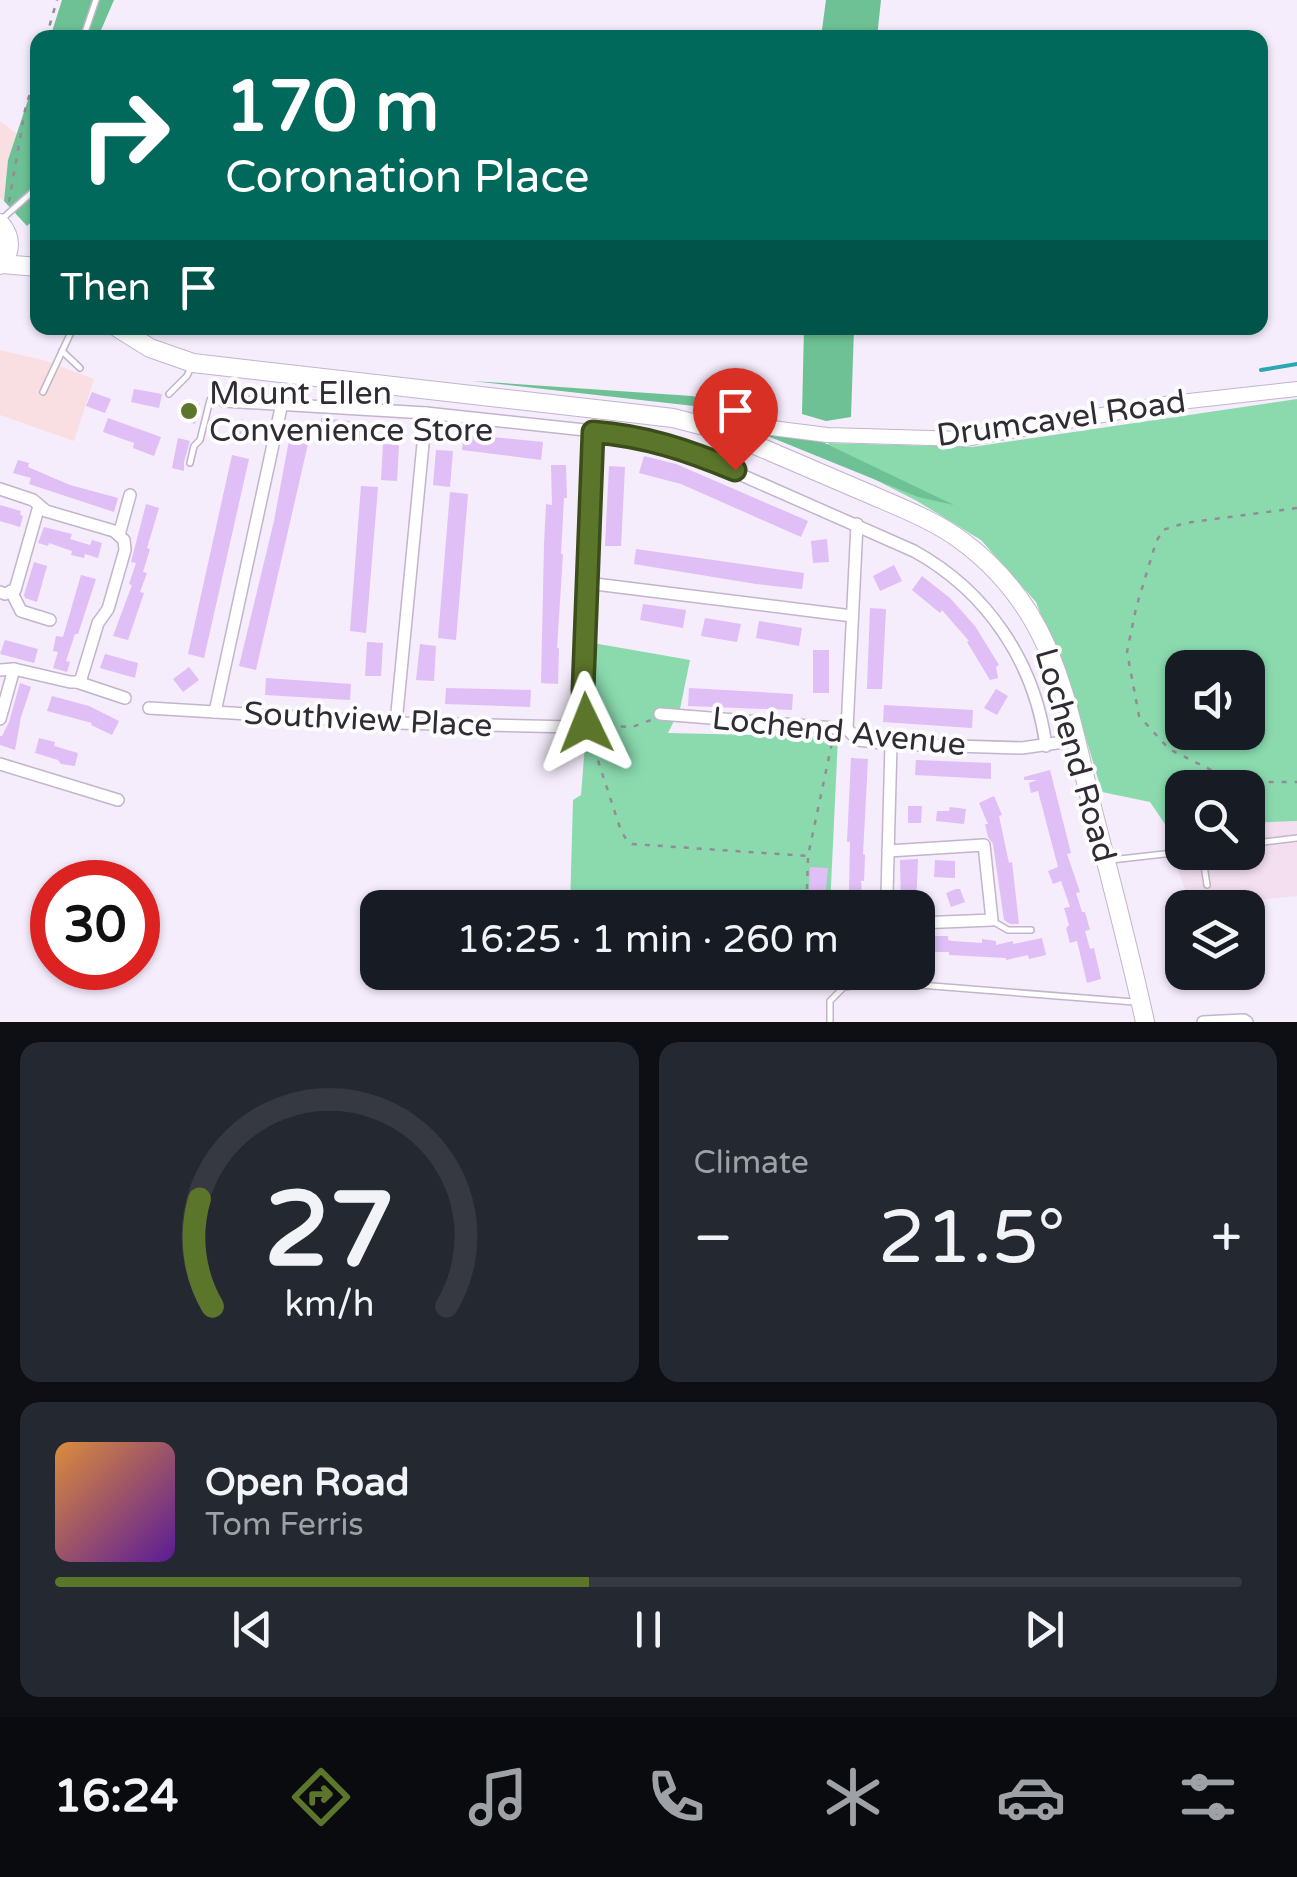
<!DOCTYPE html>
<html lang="en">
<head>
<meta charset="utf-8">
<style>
  :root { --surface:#171b24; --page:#242831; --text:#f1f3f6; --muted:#9ea1a6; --line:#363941; --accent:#5b762a }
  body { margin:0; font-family:"Varela Round",sans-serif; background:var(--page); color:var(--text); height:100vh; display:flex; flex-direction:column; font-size:38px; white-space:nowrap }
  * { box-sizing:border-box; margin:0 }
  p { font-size:32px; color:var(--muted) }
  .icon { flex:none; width:55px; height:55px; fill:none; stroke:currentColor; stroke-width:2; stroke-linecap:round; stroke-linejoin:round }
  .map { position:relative; height:1022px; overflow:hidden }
  .details { display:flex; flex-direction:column; gap:20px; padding:20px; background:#0d0f14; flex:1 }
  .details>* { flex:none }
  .banner { position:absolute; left:30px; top:30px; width:1238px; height:305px; border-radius:20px; box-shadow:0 2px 8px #0004; background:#00695c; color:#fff; overflow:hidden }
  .controls { position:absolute; left:1165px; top:650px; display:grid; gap:20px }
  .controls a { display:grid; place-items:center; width:100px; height:100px; border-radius:20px; background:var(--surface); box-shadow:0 2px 8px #0004; font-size:50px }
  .speed { position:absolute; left:30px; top:860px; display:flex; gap:20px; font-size:50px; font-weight:700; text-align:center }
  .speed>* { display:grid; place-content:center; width:130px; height:130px; border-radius:50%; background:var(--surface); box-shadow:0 2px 8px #0004; line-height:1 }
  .speed .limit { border:15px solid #d22; background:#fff; color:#111 }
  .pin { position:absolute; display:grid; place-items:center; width:85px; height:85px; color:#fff; margin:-102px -42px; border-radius:50% 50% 50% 0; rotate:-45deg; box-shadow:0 0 10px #0007 }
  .pin .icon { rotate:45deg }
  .me { position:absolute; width:110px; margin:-55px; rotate:358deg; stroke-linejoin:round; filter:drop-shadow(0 0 8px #0008) }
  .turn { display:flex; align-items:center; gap:35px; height:210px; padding:0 30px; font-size:45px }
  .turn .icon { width:130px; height:130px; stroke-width:2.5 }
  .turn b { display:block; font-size:70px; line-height:85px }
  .then { display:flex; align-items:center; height:95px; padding:0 30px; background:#0003; gap:20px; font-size:38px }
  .big { font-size:75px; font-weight:600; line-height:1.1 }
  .details .tile { flex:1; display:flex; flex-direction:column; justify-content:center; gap:15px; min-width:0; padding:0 35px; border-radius:20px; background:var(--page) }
  .details .dial { align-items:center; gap:0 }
  .dial svg { height:260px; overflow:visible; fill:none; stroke:var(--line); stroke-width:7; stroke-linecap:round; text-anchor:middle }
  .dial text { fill:var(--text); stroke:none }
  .song { display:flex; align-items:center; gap:30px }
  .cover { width:120px; height:120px; border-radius:15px; background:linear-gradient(135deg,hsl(30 70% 55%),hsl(270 70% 35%)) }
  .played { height:10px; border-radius:5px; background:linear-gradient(90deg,var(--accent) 45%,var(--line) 45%) }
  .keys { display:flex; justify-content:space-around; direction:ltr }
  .heat { display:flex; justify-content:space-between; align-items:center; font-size:55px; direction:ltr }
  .details .tiles { flex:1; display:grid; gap:20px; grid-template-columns:1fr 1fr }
  .tile:last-child { grid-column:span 2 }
  .trip { position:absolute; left:360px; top:890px; width:575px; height:100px; border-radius:20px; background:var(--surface); box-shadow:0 2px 8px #0004; font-weight:600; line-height:100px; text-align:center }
  .tab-bar { display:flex; height:160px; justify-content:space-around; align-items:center; background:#090b0e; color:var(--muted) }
  .tab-bar .icon { width:70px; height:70px }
  .tab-bar .selected { color:var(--accent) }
  .tab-bar b { font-size:45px; color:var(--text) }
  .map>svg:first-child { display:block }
</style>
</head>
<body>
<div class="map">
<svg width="1297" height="1022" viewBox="0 0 1297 1022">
  <rect width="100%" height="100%" fill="#f5ecfc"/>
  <!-- commercial -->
  <polygon fill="#f3dfef" points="1297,821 1297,896 1192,906 1172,856 1167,827 1182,826 1182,852 1248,852 1248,823"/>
  <!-- industrial -->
  <g fill="#fadfe2">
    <polygon points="0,121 17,134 8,160 4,201 0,198"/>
    <polygon points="0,350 43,360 94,379 74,441 0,415"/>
  </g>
  <!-- green -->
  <g fill="#8adaae" fill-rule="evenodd">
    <path d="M 1297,399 L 1297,821 L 1248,823 L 1248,788 L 1182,788 L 1182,826 L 1167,827 L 1150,802 L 1102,792 L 1079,715 L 1036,602 L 981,540 L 917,501 L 868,476 L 826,447 L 829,443 L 972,447 ZM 1182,668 L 1248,668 L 1248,732 L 1182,732 Z"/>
    <polygon points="593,643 690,660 680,709 668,733 838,737 830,907 570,908 573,800 581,795"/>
  </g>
  <!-- forest -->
  <g fill="#6dc195">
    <polygon points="62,0 114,0 98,37 50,38"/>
    <polygon points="826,0 881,0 877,37 821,37"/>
    <polygon points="37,73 37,217 27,226 4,201 8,160"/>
    <polygon points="804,328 854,328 851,417 826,421 802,414"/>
    <polygon points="472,381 692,396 762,413 954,505 918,497 694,406"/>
  </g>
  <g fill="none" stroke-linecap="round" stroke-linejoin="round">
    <!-- stream -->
    <polyline stroke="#29a8b3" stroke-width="4" points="1261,370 1297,364"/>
  </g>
  <!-- building -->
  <g fill="#e0bef6">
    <polygon points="134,389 162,394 159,408 131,402"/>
    <polygon points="92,392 111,399 105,413 86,406"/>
    <polygon points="187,401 200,404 195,424 182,420"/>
    <polygon points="108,418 161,437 154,456 133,448 134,443 103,432"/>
    <polygon points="321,418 368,423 366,440 319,436"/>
    <polygon points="242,419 257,433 246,444 232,430"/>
    <polygon points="464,434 543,442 541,460 462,450"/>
    <polygon points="178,438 190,441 184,462 184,471 172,468"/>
    <polygon points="289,440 308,444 256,670 239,666 274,521"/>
    <polygon points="383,444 399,445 397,481 381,480"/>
    <polygon points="436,450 453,451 450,487 433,485"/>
    <polygon points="232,455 249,459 204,658 188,654"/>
    <polygon points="644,456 676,464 808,521 801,537 681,484 639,473"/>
    <polygon points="18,460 29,463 28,467 70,485 118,498 114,512 29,484 31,478 13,473"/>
    <polygon points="551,465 566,465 567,498 564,498 561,554 563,554 557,648 559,648 558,684 541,683 544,545 546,504 552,505"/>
    <polygon points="609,466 625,467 621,546 605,546"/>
    <polygon points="361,486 378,487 366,633 350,631"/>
    <polygon points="450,492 468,494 456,640 438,638"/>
    <polygon points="146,504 159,508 147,548 150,549 143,572 147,573 140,592 144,593 128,640 113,636 132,585 129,584 136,563 131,562"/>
    <polygon points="0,505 21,511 20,515 23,516 20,527 0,521"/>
    <polygon points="44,527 72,534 70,539 90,545 92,540 102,543 98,558 85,554 84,558 71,555 72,551 49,543 48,546 38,543"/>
    <polygon points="827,539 829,562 813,563 811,541"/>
    <polygon points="636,549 804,573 802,589 756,584 634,564"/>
    <polygon points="34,562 47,566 37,602 25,598 24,595"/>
    <polygon points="894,565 902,581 880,591 873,576"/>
    <polygon points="81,575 96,579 78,634 75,634 66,661 70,662 67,672 53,668 58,652 53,651 56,636 63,637"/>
    <polygon points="922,576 950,598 975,626 999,665 996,667 998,678 990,680 967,642 969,641 942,610 940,613 912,590"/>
    <polygon points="643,604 686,610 683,628 640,620"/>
    <polygon points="870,608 886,609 882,689 867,689"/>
    <polygon points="705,618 741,624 737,642 701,636"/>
    <polygon points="759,621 802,628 799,646 756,638"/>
    <polygon points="5,640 38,649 34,663 0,654"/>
    <polygon points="367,642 383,643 381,676 365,676"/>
    <polygon points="420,644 436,646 434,681 416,680"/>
    <rect x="813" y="650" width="16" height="43"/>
    <polygon points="105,654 138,663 135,678 100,668"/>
    <polygon points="189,667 199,680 183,692 173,679"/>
    <polygon points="266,678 351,684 350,700 265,695"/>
    <polygon points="20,683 31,687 21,717 15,750 0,745 0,736 2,736 9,722"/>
    <polygon points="446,688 531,690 530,707 445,704"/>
    <polygon points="689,688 793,694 792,710 688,706"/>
    <polygon points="996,689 1008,696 997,715 984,708"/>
    <polygon points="52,696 89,706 119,721 112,735 91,725 92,723 47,711"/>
    <polygon points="884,705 973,710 972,728 883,722"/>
    <polygon points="39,738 55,742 54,746 78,753 75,766 61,764 58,760 35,753"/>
    <polygon points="851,758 868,759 863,854 865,855 864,881 861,881 863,908 846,908 845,892 849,891 850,842 847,842"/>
    <polygon points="916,760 991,763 991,779 915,775"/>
    <polygon points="1050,770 1071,853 1067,854 1080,892 1076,893 1082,912 1085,912 1090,930 1085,931 1090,949 1094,948 1101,979 1087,983 1077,941 1070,943 1066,928 1069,925 1064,908 1070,907 1061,881 1053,884 1048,871 1058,867 1038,791 1031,793 1029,783 1037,780 1024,780 1024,777"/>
    <polygon points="994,796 1002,815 999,816 1009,863 1012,862 1019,924 1010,924 1004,920 993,844 988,837 985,824 988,824 979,803"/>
    <polygon points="908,806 922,806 921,823 908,823"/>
    <polygon points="950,807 966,809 964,824 936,821 937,811 949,811"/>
    <polygon points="918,859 916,906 901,905 900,860"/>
    <polygon points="935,860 955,861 955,878 934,877"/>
    <polygon points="810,867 828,868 826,890 809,890"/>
    <polygon points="956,889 960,889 965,902 951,907 946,893"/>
    <polygon points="919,936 948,936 948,940 952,941 982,943 982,939 996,941 996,945 1013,941 1013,944 1042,938 1046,955 1029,959 1028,955 1006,960 1006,958 949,955 949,952 919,952"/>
  </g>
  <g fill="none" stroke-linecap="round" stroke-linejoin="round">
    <!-- service casing -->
    <g stroke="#c3b4cc" stroke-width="8">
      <g id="service">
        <polyline points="83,38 96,0"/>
        <polyline points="3,218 38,187"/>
        <polyline points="62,351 80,368"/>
        <polyline points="43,392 73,328"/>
        <polyline points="169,394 187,376 192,365"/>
        <polyline points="190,463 194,446 200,440 210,400 221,401"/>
        <polyline points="1248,844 1297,838"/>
        <polyline points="1202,852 1207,885"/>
        <polyline points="1111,860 1182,852"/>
        <polyline points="994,922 1008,930 1031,930"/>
        <polyline points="830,1022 830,1001 844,987 882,982 1134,1002"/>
      </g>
    </g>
    <!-- minor casing -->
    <g stroke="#c3b4cc" stroke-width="14">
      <g id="minor">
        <path d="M 224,401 L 426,413 L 622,434 L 678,447 L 914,551 C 988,592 1035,663 1046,746"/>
        <polyline points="0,489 33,500 46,511 114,531 124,540 125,550 108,609 98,623 81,679 77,682 70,682 14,669 0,670"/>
        <polyline points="119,535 130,495"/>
        <polyline points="587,583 852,616"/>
        <polyline points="11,591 21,611 50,620"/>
        <polyline points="0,592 5,594 15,590 39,506"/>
        <polyline points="77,682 125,698"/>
        <polyline points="149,708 396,723 572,727 586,723 583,690 593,432"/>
        <polyline points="215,712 282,403"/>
        <polyline points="660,714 847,729 858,740 891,744 1022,748 1077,740"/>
        <polyline points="0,719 14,669"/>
        <polyline points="396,723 426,413"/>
        <polyline points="847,729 857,524"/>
        <polyline points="0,764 118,800"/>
        <polyline points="888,851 984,845 992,920 918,923"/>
        <polyline points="889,908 887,894 891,744"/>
        <polyline points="1203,1022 1244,1020 1247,1022"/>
      </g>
    </g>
    <!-- tertiary casing -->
    <g stroke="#c3b4cc" stroke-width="16">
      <polyline id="tertiary" points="721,429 764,427 827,435 965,439 1171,403 1297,389"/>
    </g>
    <!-- primary casing -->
    <g stroke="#c3b4cc" stroke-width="20">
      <g id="primary">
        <path d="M 0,223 C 12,237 12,252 0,265"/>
        <polyline points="2,264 38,267"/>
        <path d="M 118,328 L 150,348 L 193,363 L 622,412 L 673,418 L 720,430 C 769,451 818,472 867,493 C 899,507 934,520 962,541 C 1058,612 1067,708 1094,815 C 1112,884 1130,953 1145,1022"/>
      </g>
    </g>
    <!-- path -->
    <g stroke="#938c98" stroke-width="2.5" stroke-dasharray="5 8" stroke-linecap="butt">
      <polyline points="46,38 57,0"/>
      <polyline points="9,202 25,110 38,66"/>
      <polyline points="1297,508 1185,523 1163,530 1156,542 1136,608 1127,652 1139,716 1169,749 1235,782 1297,782"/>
      <polyline points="595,725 632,727 651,720"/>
      <polyline points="590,736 621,831 626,839 632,844 808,856"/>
      <polyline points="807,889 808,856 833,738"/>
    </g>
    <!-- service -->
    <use href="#service" stroke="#fff" stroke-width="5"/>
    <!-- minor -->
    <use href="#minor" stroke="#fff" stroke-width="11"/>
    <!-- tertiary -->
    <use href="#tertiary" stroke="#fff" stroke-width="14"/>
    <!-- primary -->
    <use href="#primary" stroke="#fff" stroke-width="18"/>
  </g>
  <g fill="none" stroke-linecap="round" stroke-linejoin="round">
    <!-- route casing -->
    <g stroke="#3b4d1b" stroke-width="25">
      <path id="route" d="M 586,723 L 583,690 L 593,432 C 645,436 687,450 735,470"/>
    </g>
    <!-- route -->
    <use href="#route" stroke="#5b762a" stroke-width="18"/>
  </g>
  <!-- markers -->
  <circle fill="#5b762a" stroke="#fdfdfd" stroke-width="4" cx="189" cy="411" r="10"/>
  <g text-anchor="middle" stroke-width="8" stroke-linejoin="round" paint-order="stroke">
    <!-- poi labels -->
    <g font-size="32" fill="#302b34" stroke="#fdfdfd" text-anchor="start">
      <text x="209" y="404">Mount Ellen<tspan x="209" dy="37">Convenience Store</tspan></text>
    </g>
    <!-- street labels -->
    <g font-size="32" fill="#302b34" stroke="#fdfdfd">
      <text transform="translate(1061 418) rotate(-8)" y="11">Drumcavel Road</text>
      <text transform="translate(368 719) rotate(3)" y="11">Southview Place</text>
      <text transform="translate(839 731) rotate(6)" y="11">Lochend Avenue</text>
      <text transform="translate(1076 755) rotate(74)" y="11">Lochend Road</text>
    </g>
  </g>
</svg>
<div class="controls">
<a><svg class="icon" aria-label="sound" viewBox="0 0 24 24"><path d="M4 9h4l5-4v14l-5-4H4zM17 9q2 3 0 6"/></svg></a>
<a><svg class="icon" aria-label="search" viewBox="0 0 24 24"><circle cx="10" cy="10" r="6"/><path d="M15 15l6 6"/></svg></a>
<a><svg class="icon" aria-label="layers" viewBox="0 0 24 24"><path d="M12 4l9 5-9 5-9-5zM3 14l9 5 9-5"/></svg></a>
</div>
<div class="speed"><div class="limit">30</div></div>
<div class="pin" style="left:735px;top:470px;background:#d93025"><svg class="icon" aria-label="arrive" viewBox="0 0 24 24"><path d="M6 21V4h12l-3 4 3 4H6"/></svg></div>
<svg class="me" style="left:586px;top:723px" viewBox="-20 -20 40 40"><path d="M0-17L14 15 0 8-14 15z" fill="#5b762a" stroke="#fff" stroke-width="4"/></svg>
<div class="trip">16:25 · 1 min · 260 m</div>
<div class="banner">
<div class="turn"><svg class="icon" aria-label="right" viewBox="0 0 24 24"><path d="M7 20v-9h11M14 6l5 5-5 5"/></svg><div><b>170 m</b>Coronation Place</div></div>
<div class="then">Then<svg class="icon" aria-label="arrive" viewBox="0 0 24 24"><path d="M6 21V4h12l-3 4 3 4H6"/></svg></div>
</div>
</div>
<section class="details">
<div class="tiles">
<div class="tile dial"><svg viewBox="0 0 100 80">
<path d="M14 69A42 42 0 1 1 86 69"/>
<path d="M14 69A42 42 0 0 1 10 36" stroke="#5b762a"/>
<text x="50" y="56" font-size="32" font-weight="700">27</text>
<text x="50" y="72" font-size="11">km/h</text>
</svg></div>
<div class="tile"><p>Climate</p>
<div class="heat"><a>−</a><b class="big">21.5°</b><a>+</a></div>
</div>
<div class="tile">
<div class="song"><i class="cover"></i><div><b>Open Road</b><p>Tom Ferris</p></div></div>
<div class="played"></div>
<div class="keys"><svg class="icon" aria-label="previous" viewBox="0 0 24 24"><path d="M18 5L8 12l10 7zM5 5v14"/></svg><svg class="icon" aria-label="pause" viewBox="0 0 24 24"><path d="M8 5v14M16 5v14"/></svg><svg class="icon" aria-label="next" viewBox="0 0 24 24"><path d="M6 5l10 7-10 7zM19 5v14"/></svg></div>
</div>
</div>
</section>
<nav class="tab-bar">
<b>16:24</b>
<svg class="icon selected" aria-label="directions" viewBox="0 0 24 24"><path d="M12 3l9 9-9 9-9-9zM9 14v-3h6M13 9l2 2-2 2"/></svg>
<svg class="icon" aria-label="music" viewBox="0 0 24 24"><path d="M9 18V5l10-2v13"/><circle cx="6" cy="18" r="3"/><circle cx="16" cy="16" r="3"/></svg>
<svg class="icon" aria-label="phone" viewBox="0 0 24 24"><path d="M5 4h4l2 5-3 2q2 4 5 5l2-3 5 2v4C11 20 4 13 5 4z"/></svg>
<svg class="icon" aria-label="climate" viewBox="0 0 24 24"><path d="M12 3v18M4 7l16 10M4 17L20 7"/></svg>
<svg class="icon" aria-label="car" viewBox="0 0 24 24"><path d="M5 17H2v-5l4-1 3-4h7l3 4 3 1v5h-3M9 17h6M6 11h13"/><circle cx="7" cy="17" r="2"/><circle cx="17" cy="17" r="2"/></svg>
<svg class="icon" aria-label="filters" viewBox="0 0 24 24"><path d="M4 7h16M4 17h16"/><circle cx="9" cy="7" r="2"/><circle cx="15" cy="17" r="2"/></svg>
</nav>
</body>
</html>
